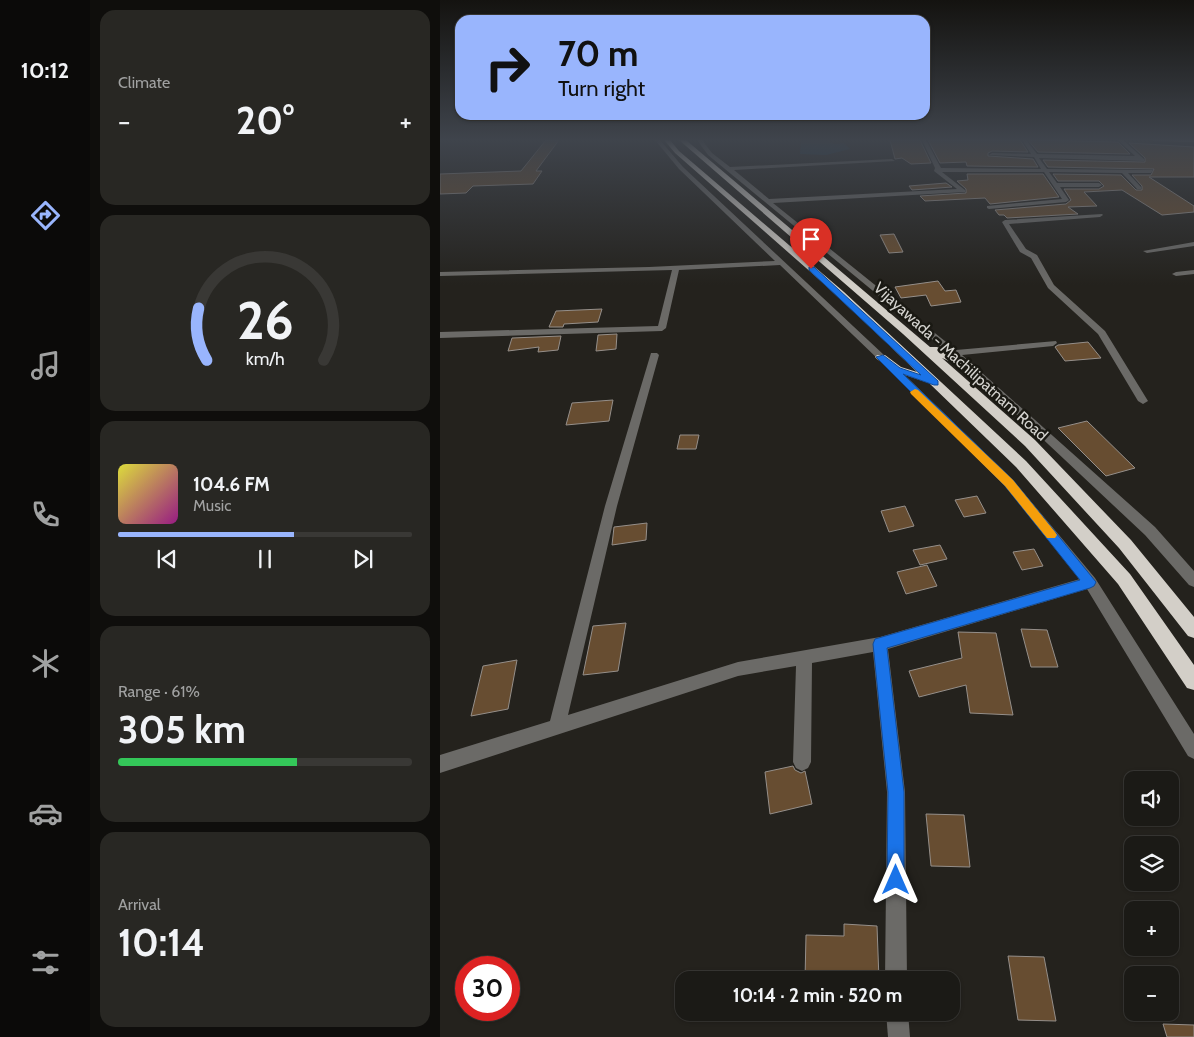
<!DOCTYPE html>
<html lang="en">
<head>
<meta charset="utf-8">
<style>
  :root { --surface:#1b1a16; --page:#282723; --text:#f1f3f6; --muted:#a0a1a1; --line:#393835; --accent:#99b5fd }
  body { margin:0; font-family:Cabin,sans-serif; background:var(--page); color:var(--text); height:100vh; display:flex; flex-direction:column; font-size:19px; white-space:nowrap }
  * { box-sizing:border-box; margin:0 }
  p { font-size:16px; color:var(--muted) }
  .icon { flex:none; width:28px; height:28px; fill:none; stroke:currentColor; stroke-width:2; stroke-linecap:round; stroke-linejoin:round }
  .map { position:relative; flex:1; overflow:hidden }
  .sheet { display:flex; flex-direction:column; gap:10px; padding:10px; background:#0f0e0c; width:350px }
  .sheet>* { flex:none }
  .banner { position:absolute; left:15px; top:15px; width:475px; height:105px; border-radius:15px; box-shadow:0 1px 4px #0004,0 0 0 1px var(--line); background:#99b5fd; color:#111; overflow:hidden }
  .fabs { position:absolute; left:684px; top:771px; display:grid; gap:10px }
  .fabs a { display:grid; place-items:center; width:55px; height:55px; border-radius:10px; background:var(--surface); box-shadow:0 1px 4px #0004,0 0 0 1px var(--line); font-size:25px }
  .speed { position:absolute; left:15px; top:956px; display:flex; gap:10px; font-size:25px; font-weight:700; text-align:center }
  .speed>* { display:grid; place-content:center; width:65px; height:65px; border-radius:50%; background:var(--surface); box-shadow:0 1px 4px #0004,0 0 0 1px var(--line); line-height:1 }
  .speed .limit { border:8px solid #d22; background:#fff; color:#111 }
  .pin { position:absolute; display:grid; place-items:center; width:42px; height:42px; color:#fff; margin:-51px -21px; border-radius:50% 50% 50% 0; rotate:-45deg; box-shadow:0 0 5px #0007 }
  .pin .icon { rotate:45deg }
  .me { position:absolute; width:55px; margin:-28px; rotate:0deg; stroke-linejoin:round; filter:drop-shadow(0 0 4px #0008) }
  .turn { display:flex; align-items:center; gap:18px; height:105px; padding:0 20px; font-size:22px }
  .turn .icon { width:65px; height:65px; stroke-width:2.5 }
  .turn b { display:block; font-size:35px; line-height:42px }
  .big { font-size:38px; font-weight:700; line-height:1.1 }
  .sheet .card { flex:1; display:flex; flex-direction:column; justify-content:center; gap:8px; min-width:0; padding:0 18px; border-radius:15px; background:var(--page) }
  .sheet .dial { align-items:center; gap:0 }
  .dial svg { height:130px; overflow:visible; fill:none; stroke:var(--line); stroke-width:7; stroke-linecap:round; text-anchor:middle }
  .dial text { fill:var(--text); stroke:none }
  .song { display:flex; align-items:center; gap:15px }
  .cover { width:60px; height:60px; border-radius:8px; background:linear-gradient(135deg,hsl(60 70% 55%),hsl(310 70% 35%)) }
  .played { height:5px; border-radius:2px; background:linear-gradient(90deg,var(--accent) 60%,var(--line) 60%) }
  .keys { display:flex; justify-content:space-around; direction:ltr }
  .heat { display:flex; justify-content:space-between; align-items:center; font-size:28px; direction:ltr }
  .charge { height:8px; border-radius:4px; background:linear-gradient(90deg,#34c759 61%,var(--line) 0) }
  .trip { position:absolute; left:235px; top:971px; width:285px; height:50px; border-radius:15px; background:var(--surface); box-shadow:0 1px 4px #0004,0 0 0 1px var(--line); font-weight:700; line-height:50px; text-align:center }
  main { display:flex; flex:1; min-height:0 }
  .tabs { display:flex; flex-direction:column; width:90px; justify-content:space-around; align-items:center; background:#0b0a09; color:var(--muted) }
  .tabs .icon { width:35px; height:35px }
  .tabs .selected { color:var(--accent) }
  .tabs b { font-size:22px; color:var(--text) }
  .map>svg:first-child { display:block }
</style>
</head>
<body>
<main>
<nav class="tabs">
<b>10:12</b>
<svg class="icon selected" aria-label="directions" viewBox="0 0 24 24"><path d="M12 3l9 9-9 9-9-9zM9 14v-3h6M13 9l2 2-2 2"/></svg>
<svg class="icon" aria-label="music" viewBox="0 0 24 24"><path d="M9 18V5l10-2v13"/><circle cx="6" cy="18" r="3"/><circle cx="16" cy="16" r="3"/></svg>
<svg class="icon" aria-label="phone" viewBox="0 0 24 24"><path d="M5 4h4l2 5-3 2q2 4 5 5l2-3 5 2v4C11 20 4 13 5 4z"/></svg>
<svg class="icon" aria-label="climate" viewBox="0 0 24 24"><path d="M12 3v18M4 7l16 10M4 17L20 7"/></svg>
<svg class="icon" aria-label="car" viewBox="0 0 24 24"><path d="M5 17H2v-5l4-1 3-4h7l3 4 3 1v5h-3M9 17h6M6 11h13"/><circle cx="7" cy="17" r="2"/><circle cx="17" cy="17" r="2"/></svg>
<svg class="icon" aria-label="filters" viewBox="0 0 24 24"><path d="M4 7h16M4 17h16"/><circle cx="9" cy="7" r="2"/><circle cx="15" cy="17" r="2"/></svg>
</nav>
<section class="sheet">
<div class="card"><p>Climate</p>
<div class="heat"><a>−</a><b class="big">20°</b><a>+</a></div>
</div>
<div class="card dial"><svg viewBox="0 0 100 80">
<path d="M14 69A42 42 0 1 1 86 69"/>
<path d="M14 69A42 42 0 0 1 9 37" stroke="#99b5fd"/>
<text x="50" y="56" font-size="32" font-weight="700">26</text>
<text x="50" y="72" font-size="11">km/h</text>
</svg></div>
<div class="card">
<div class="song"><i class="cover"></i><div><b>104.6 FM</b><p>Music</p></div></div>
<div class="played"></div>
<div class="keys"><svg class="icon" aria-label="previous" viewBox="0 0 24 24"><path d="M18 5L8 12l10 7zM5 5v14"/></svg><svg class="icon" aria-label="pause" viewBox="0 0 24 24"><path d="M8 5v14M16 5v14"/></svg><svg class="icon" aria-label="next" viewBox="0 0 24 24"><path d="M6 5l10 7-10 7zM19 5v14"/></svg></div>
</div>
<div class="card"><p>Range · 61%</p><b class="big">305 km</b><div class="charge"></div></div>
<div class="card"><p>Arrival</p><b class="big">10:14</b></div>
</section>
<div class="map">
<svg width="754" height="1037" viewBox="0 0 754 1037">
  <rect width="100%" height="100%" fill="#24221d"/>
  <!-- water -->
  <polygon fill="#17384e" points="361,140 390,140 388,141 394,144 404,143 410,149 386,155 360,154"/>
  <!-- building -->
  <g fill="#674d31" stroke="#958f8a">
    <polygon points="106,140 119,140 96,171 102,171 93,184 33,186 26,193 0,194 0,174 81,171"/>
    <polygon points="450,140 480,140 491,163 471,164 462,158 455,159"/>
    <polygon points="488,140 580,140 588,152 552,151 548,153 548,156 593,159 598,167 527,166 526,162 500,163"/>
    <polygon points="588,140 678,142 690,154 598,152"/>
    <polygon points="689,143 754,147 754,177 709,177 754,206 754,212 722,215 682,190 644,192 657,206 628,207 638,214 567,218 564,215 559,215 555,210 626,204 631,200 624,189 659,189 664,186 659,181 618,181 613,174 681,175 696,190 702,190 702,186 692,175 711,175 714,169 608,167 603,160 705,162 705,158"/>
    <polygon points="527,174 603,174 619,197 550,204 545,198 485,201 480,196 526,193 526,189 517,181 528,180"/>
    <polygon points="506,183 512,187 472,190 469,186"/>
    <polygon points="454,234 463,252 449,253 440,235"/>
    <polygon points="498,281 505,291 516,290 521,302 491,306 486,295 461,298 455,287"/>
    <polygon points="162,309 158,322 124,324 123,327 109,327 116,311"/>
    <polygon points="177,334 176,349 156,351 158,335"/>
    <polygon points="121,336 118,350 98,352 99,347 68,351 72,338"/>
    <polygon points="648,342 661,358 625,361 615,347 618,345"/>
    <polygon points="173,400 169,421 126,425 132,403"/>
    <polygon points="647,421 695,468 666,476 618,428"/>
    <polygon points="240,435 259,435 256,449 237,449"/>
    <polygon points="537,496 546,513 524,517 515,500"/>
    <polygon points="465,506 474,526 449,532 441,511"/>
    <polygon points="207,523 206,540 172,545 174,527"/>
    <polygon points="500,545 507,559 480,565 473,550"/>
    <polygon points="594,549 603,566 582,570 573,552"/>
    <polygon points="487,565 497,586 466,594 457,572"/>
    <polygon points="186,623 178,671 143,675 153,626"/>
    <polygon points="581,629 607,630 618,667 591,667"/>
    <polygon points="518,632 556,633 573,715 530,713 526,685 479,697 469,671 522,658"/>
    <polygon points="77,660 68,709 31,716 43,666"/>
    <polygon points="353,766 355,770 361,773 365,771 372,804 330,814 325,772"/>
    <polygon points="486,814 524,815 530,867 491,866"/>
    <polygon points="404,924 437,926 439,980 365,980 366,935 404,936"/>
    <polygon points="568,956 604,957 616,1021 578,1020"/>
    <polygon points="723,1024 754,1025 754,1037 727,1037"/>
  </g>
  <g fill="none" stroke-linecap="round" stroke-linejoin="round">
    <!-- minor -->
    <g fill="#6b6a67" fill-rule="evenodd">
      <polygon points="215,140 220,140 243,167 444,355 573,480 655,578 754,734 754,759 748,756 647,589 448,649 465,792 467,980 445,980 447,792 433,652 372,663 371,762 368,768 362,771 356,768 353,762 356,666 298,676 0,773 0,755 110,721 165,506 211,353 217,353 219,355 177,506 128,715 298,662 440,637 640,579 565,486 438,359 340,265 239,270 226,328 222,331 0,338 0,332 218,326 232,270 0,276 0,272 209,267 335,261 239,169"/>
      <polygon points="257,140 262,140 272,153 290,167 452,159 455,161 294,170 329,199 517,189 494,171 495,168 482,140 486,140 501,168 601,169 594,157 549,155 552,153 591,154 582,140 586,140 597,154 695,156 678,140 683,140 704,159 704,161 599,158 607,169 713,170 711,173 688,173 701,187 701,189 697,189 682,173 609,172 617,183 659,183 662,185 659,187 620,187 629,200 626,202 549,209 547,208 547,206 622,199 604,172 502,172 525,190 525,192 333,203 516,350 616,341 617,343 613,346 522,355 715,527 754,571 754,587 749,585 705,535 529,370 268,155"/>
      <polygon points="662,214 663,215 660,217 569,224 586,249 597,255 614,285 665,331 708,401 703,404 698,401 658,334 608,288 591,258 580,252 562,222 565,220"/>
      <polygon points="754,242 754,246 707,253 703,251"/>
      <polygon points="754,270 754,274 736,276 732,274 736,272"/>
      <polygon points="446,1012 468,1012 470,1037 448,1037"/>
    </g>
    <!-- major -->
    <polygon fill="#b6b2ad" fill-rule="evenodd" points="712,140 754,140 754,142 714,141"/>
    <!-- highway -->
    <g fill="#d3cfc8" fill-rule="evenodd">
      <polygon points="224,140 230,140 239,151 404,292 586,461 690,574 754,665 754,690 747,688 678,584 576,467 489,383 453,371 437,359 435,357 437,355 445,355 461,367 477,372 398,296 235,153"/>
      <polygon points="239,140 246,140 490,347 497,347 536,366 538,368 532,371 502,358 595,440 691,540 754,617 754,638 748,636 679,548 585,446 463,334"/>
    </g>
  </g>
  <!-- sky -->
  <linearGradient id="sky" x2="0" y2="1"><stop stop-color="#141310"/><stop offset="0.49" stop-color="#3f444c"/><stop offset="1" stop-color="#3f444c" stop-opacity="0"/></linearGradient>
  <rect width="754" height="285" fill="url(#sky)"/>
  <!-- route -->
  <polygon fill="#1a73e8" stroke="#114b97" points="369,267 374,267 498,381 498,385 494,385 463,374 573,480 656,582 654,586 650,588 447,648 464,792 464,880 462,886 456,889 449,886 447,880 448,792 433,644 435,639 640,580 565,486 436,357 443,355 460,368 481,375 369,270"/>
  <!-- slow -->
  <polygon fill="#f59e0b" points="475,389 478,390 573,480 615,532 617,535 615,538 607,538 565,486 471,394 470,392"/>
  <g text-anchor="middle" stroke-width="5" stroke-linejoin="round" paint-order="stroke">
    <!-- far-street labels -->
    <g font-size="16" fill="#d4d3cf" stroke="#1a1913">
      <text transform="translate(521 361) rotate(42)" y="6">Vijayawada - Machilipatnam Road</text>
    </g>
  </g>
</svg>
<div class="fabs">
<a><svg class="icon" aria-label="sound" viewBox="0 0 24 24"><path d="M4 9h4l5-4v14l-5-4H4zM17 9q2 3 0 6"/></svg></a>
<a><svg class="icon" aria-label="layers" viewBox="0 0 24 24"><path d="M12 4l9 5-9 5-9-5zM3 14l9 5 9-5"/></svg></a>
<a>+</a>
<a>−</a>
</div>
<div class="speed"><div class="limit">30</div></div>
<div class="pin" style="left:371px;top:269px;background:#d93025"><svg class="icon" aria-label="arrive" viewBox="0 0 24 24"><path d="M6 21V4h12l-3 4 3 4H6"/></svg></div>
<svg class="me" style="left:456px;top:880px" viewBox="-20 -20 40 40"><path d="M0-17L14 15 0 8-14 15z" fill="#1a73e8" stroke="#fff" stroke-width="4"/></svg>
<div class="trip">10:14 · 2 min · 520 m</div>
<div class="banner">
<div class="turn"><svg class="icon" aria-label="right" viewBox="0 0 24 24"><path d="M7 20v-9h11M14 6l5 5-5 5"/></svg><div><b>70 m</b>Turn right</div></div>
</div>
</div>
</main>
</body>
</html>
